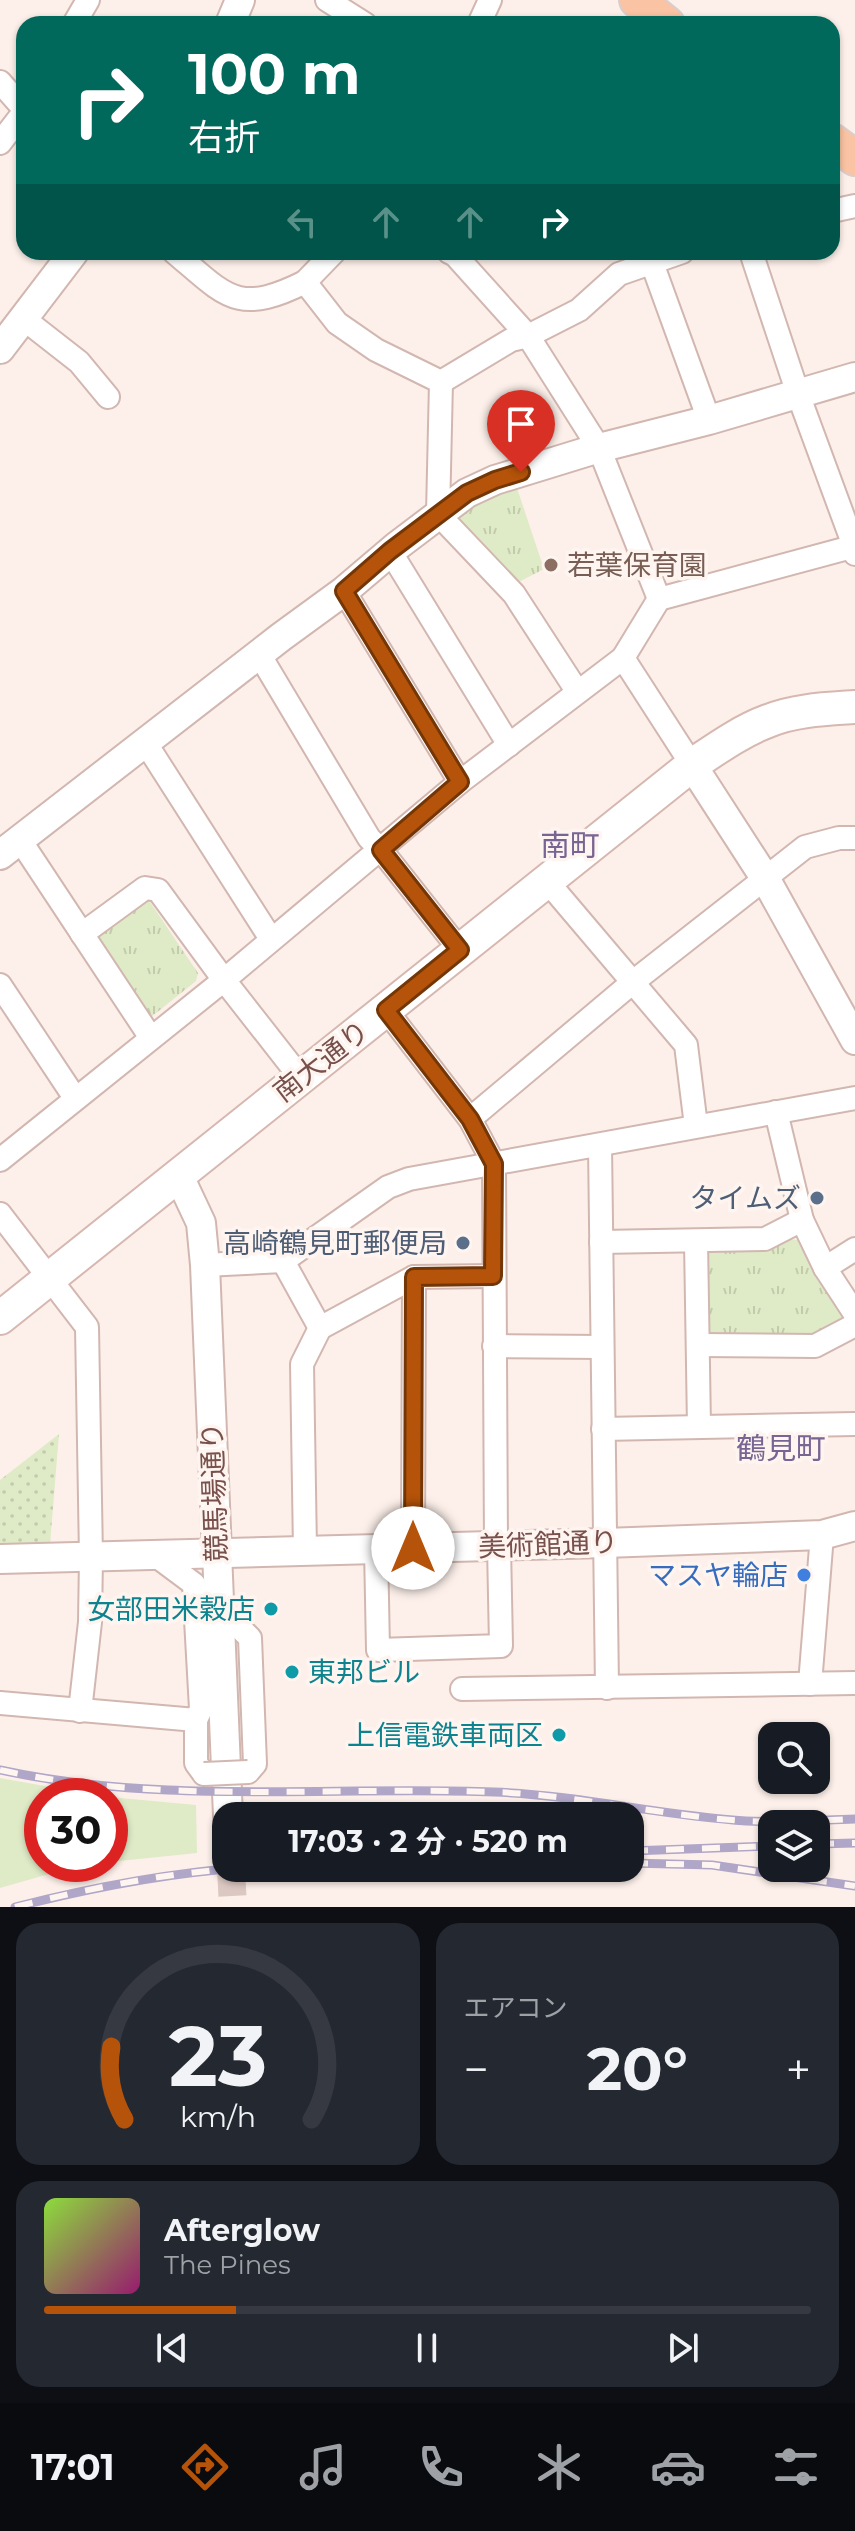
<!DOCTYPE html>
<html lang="ja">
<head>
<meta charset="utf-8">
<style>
  :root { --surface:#171b24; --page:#242831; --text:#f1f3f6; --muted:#9ea1a6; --line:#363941; --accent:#b45309 }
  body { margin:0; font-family:Montserrat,"Noto Sans JP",sans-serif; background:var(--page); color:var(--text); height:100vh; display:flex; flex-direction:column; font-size:30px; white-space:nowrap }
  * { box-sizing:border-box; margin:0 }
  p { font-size:26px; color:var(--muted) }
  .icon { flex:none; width:44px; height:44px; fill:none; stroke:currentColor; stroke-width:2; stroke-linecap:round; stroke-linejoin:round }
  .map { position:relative; height:1907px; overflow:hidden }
  .details { display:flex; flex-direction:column; gap:16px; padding:16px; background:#0d0f14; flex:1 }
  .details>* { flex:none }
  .top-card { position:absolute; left:16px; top:16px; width:824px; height:244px; border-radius:24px; box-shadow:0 2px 6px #0004; background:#00695c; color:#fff; overflow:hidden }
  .fabs { position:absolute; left:758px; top:1722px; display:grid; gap:16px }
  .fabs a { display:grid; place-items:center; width:72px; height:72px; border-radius:16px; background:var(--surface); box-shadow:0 2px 6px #0004; font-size:40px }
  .speed { position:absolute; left:24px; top:1778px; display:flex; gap:16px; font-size:40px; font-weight:700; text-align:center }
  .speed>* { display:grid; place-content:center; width:104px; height:104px; border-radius:50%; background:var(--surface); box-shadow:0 2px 6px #0004; line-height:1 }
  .speed .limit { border:12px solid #d22; background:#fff; color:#111 }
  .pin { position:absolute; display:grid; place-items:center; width:68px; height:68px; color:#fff; margin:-82px -34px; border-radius:50% 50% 50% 0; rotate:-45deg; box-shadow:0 0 8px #0007 }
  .pin .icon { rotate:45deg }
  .me { position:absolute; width:88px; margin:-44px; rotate:0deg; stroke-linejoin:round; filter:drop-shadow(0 0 6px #0008) }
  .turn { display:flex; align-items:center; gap:28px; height:168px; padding:0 40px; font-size:36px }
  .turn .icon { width:104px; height:104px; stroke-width:2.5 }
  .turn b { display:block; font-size:56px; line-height:68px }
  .lanes { display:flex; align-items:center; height:76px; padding:0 40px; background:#0003; justify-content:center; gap:40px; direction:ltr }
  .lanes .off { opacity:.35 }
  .big { font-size:60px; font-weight:700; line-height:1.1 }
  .details .widget { flex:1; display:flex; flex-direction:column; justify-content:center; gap:12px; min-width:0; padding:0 28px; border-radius:24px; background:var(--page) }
  .details .dial { align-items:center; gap:0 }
  .dial svg { height:208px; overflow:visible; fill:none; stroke:var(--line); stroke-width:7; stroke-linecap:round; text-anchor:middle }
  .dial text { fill:var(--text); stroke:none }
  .song { display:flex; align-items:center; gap:24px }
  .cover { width:96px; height:96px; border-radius:12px; background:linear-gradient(135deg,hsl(90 70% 55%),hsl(320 70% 35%)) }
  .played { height:8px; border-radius:4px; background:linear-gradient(90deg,var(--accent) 25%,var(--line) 25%) }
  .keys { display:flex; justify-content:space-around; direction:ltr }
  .heat { display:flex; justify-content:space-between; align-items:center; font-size:44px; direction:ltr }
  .details .tiles { flex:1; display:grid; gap:16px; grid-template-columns:1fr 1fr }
  .widget:last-child { grid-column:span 2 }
  .trip { position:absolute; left:212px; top:1802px; width:432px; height:80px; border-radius:24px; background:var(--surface); box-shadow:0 2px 6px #0004; font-weight:700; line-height:80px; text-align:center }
  .tabs { display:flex; height:128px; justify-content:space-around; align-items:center; background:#090b0e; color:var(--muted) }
  .tabs .icon { width:56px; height:56px }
  .tabs .on { color:var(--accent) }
  .tabs b { font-size:36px; color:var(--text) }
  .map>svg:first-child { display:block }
</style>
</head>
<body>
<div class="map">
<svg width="855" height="1907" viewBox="0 0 855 1907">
  <defs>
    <pattern id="park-tufts" width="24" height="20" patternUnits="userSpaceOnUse" patternTransform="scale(2)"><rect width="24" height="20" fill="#dfebc7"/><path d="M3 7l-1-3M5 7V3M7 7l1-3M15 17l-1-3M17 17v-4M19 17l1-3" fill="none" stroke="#c3cbad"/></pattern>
    <pattern id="garden-dots" width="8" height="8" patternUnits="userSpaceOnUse" patternTransform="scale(2)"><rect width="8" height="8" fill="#dfebc7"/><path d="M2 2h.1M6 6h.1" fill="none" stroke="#c3cbad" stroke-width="1.8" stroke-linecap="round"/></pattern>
  </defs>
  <rect width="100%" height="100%" fill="#fdf0ea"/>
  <!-- grass -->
  <g fill="#dfebc7">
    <polygon points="0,1778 101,1796 42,1796 42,1864 100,1864 56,1872 0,1888"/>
    <polygon points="110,1797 196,1805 197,1853 110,1862"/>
  </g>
  <!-- park -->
  <g fill="url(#park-tufts)">
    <polygon points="516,485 544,569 511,586 449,519 470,501"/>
    <polygon points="148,899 198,973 196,981 145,1022 88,936"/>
    <polygon points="786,1239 800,1240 844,1313 841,1322 810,1341 706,1334 704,1258 712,1250 766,1250"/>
  </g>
  <!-- garden -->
  <polygon fill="url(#garden-dots)" points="59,1434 50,1544 0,1547 0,1480"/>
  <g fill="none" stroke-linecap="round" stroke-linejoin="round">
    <!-- tertiary-tunnel -->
    <polyline stroke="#dcc8c2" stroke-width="28" stroke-dasharray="28 14" stroke-linecap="butt" points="231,1868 233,1907"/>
    <!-- minor casing -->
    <g stroke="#d2b7b1" stroke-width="26">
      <g id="minor">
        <polyline points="327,0 365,24"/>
        <polyline points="74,24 88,0"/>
        <polyline points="479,24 490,0"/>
        <polyline points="0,82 24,109"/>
        <polyline points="0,143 24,112"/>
        <polyline points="832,211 855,206"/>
        <path d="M 174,252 C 226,296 237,316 305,282 L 337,323 L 376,350 L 441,382 L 438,514 L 514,594 L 577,691"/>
        <polyline points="449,252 455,255 528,336 599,448 659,599"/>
        <polyline points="751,252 798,394 854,546 855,554"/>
        <polyline points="652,263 709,420"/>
        <polyline points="305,282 334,252"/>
        <polyline points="24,319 79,362 108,397"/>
        <polyline points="441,382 511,340 528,336 579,310 619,274 682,252"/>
        <polyline points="390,551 509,745"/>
        <polyline points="344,591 460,782"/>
        <polyline points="259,654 369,838 381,850 460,950"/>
        <polyline points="623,658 692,765"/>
        <polyline points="145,742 271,939"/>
        <polyline points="20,840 151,1038"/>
        <polyline points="546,880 686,1045 696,1126"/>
        <polyline points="82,934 145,888 158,890 224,980 300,1077"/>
        <polyline points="0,985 75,1098"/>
        <polyline points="386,1010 470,1119 494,1164 496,1546"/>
        <polyline points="776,1112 802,1220 825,1268 855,1314"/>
        <polyline points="470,1119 633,982 805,847 839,838 855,838"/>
        <polyline points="600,1145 607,1688"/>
        <polyline points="0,1160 224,980 460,782 623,658 659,599 855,546"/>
        <polyline points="0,1214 87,1327 91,1557 90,1622 80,1711"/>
        <polyline points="696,1241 699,1427"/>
        <polyline points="601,1242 765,1239 802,1220"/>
        <polyline points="283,1261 320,1328"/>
        <polyline points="205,1265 283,1261 388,1187 409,1179 855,1098"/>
        <polyline points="825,1268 855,1249"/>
        <polyline points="698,1345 815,1346 855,1325"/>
        <polyline points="494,1346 602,1347"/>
        <polyline points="603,1429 855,1424"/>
        <polyline points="376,1548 378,1650 501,1646 499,1546"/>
        <polyline points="413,1548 414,1277"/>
        <polyline points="305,1550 302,1364 320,1328 414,1277 493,1276"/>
        <polyline points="155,1555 194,1584 201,1709 196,1720 196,1763 204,1774"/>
        <polyline points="221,1619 241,1629 250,1638 255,1764 248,1772"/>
        <polyline points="810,1684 822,1535"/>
        <polyline points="462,1689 855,1683"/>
        <polyline points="0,1703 196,1720"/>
      </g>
    </g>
    <!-- tertiary casing -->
    <g stroke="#d2b7b1" stroke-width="32">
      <g id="tertiary">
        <polyline points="230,24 240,0"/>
        <polyline points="0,349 74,252"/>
        <polyline points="692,765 765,878 855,1040"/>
        <polyline points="0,855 281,637 344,591 397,546 467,493 495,480 599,448 709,420 855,377"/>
        <polyline points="178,1174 201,1223 205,1265 228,1816"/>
        <polyline points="0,1559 605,1543 822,1535 855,1526"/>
      </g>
    </g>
    <!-- secondary casing -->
    <g stroke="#d7b8b1" stroke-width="36">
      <path id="secondary" d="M 0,1318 L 692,765 C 716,749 741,731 768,721 C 795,710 826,709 855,707"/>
    </g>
    <!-- primary casing -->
    <g stroke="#d9cecd" stroke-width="38">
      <g id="primary">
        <polyline points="637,0 667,24"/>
        <polyline points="832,141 855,158"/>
      </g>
    </g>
    <!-- minor -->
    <use href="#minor" stroke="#fff" stroke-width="22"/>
    <!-- tertiary -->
    <use href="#tertiary" stroke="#fff" stroke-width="28"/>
    <!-- secondary -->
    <use href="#secondary" stroke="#fff" stroke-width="32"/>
    <!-- primary -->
    <use href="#primary" stroke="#fac3a3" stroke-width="34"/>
    <!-- rail casing -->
    <g stroke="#b0a6c8" stroke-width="9">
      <g id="rail">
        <path d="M 0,1770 C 162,1805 330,1786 494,1792 C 579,1795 662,1816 746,1821 C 782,1823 819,1820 855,1819"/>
        <polyline points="816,1844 855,1843"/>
        <polyline points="630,1851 772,1846"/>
        <polyline points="630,1863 712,1865 855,1886"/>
        <path d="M 15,1907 C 90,1888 165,1873 242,1868"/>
      </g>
    </g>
    <!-- rail -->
    <use href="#rail" stroke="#fff5f0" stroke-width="6" stroke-dasharray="18" stroke-linecap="butt"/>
    <!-- minor-bridge casing -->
    <g stroke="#d2b7b1" stroke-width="26" stroke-linecap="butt">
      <polyline id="minor-bridge" points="204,1774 248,1772"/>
    </g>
    <!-- minor-bridge -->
    <use href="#minor-bridge" stroke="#fff" stroke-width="22"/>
  </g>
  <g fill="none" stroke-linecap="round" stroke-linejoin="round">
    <!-- route casing -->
    <g stroke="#753606" stroke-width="20">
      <polyline id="route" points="413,1548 414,1277 493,1276 494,1164 470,1119 386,1010 460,950 381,850 460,782 344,591 390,551 467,493 495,480 521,472"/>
    </g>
    <!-- route -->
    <use href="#route" stroke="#b45309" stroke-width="14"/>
  </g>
  <!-- markers -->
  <circle fill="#8d6e63" stroke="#fff5f0" stroke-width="3" cx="551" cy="565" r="8"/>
  <g fill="#5c6f8a" stroke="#fff5f0" stroke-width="3">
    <circle cx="817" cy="1198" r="8"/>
    <circle cx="463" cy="1243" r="8"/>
  </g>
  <circle fill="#3f7fe0" stroke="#fff5f0" stroke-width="3" cx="804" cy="1575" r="8"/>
  <g fill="#0f9aa8" stroke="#fff5f0" stroke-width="3">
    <circle cx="271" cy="1609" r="8"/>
    <circle cx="292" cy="1672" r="8"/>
    <circle cx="559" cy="1735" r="8"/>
  </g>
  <g text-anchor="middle" stroke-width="7" stroke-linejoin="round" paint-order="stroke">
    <!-- education labels -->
    <g font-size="28" fill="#785e54" stroke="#fff5f0" text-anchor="start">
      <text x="567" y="575">若葉保育園</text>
    </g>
    <!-- street labels -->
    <g font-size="28" fill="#78504c" stroke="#fff5f0">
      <text transform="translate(321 1061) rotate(-38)" y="10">南大通り</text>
      <text transform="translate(214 1492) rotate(-92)" y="10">競馬場通り</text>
      <text transform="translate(548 1544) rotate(-2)" y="10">美術館通り</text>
    </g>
    <!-- service labels -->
    <g font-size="28" fill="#4e5e75" stroke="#fff5f0" text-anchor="end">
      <text x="801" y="1208">タイムズ</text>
      <text x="447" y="1253">高崎鶴見町郵便局</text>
    </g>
    <!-- shop labels -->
    <g font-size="28" fill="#366cbe" stroke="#fff5f0" text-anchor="end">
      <text x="788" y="1585">マスヤ輪店</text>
    </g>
    <!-- culture labels -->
    <g font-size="28" fill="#0d838f" stroke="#fff5f0" text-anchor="end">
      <text x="255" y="1619">女部田米穀店</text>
      <text x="308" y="1682" text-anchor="start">東邦ビル</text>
      <text x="543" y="1745">上信電鉄車両区</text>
    </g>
    <!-- neighbourhood labels -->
    <g font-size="30" fill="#786594" stroke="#fff5f0">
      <text x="570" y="856">南町</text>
      <text x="781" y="1459">鶴見町</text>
    </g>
  </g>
</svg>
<div class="fabs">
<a><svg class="icon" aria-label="search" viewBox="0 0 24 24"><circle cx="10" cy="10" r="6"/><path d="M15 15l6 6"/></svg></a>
<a><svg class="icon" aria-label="layers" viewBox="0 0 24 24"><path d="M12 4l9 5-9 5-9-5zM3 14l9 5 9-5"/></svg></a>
</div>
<div class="speed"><div class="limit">30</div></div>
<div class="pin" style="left:521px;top:472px;background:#d93025"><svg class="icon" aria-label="arrive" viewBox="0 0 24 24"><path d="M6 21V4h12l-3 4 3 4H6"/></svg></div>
<svg class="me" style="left:413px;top:1548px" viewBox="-20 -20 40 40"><circle r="19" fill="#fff"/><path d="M0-13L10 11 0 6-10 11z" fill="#b45309"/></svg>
<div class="trip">17:03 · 2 分 · 520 m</div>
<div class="top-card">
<div class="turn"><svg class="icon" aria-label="right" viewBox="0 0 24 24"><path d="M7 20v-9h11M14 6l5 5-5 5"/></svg><div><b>100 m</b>右折</div></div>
<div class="lanes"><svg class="icon off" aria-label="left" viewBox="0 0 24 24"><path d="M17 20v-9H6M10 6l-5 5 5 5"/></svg><svg class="icon off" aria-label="ahead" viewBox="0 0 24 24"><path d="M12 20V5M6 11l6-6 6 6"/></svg><svg class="icon off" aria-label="ahead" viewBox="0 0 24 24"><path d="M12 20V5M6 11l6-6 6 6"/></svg><svg class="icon" aria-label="right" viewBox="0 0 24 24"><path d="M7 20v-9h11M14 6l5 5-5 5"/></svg></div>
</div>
</div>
<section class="details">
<div class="tiles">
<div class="widget dial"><svg viewBox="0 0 100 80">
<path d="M14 69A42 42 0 1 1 86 69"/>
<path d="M14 69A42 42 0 0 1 9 41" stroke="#b45309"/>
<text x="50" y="56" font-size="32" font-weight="700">23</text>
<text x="50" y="72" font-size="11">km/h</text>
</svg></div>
<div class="widget"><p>エアコン</p>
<div class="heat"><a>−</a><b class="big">20°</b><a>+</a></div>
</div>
<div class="widget">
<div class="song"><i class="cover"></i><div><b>Afterglow</b><p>The Pines</p></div></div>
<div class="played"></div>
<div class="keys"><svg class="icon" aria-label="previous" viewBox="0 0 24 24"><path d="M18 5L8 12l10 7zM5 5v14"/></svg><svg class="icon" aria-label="pause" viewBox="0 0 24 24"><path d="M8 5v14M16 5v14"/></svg><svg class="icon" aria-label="next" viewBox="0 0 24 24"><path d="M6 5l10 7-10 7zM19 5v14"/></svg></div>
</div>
</div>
</section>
<nav class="tabs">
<b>17:01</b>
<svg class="icon on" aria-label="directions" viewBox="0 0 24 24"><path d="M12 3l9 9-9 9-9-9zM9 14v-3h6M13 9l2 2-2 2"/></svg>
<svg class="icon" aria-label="music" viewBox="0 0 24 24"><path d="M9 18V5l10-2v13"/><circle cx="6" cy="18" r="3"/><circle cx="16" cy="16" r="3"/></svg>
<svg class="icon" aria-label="phone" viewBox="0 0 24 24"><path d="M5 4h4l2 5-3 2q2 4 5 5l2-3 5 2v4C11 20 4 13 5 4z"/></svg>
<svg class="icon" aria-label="climate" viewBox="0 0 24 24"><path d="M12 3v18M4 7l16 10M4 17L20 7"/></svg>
<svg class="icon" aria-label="car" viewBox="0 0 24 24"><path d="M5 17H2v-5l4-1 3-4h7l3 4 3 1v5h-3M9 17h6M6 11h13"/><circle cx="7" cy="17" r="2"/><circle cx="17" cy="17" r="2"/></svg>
<svg class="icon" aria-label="filters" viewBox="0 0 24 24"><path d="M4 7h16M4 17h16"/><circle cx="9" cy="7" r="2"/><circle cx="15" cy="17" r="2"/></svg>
</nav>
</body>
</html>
